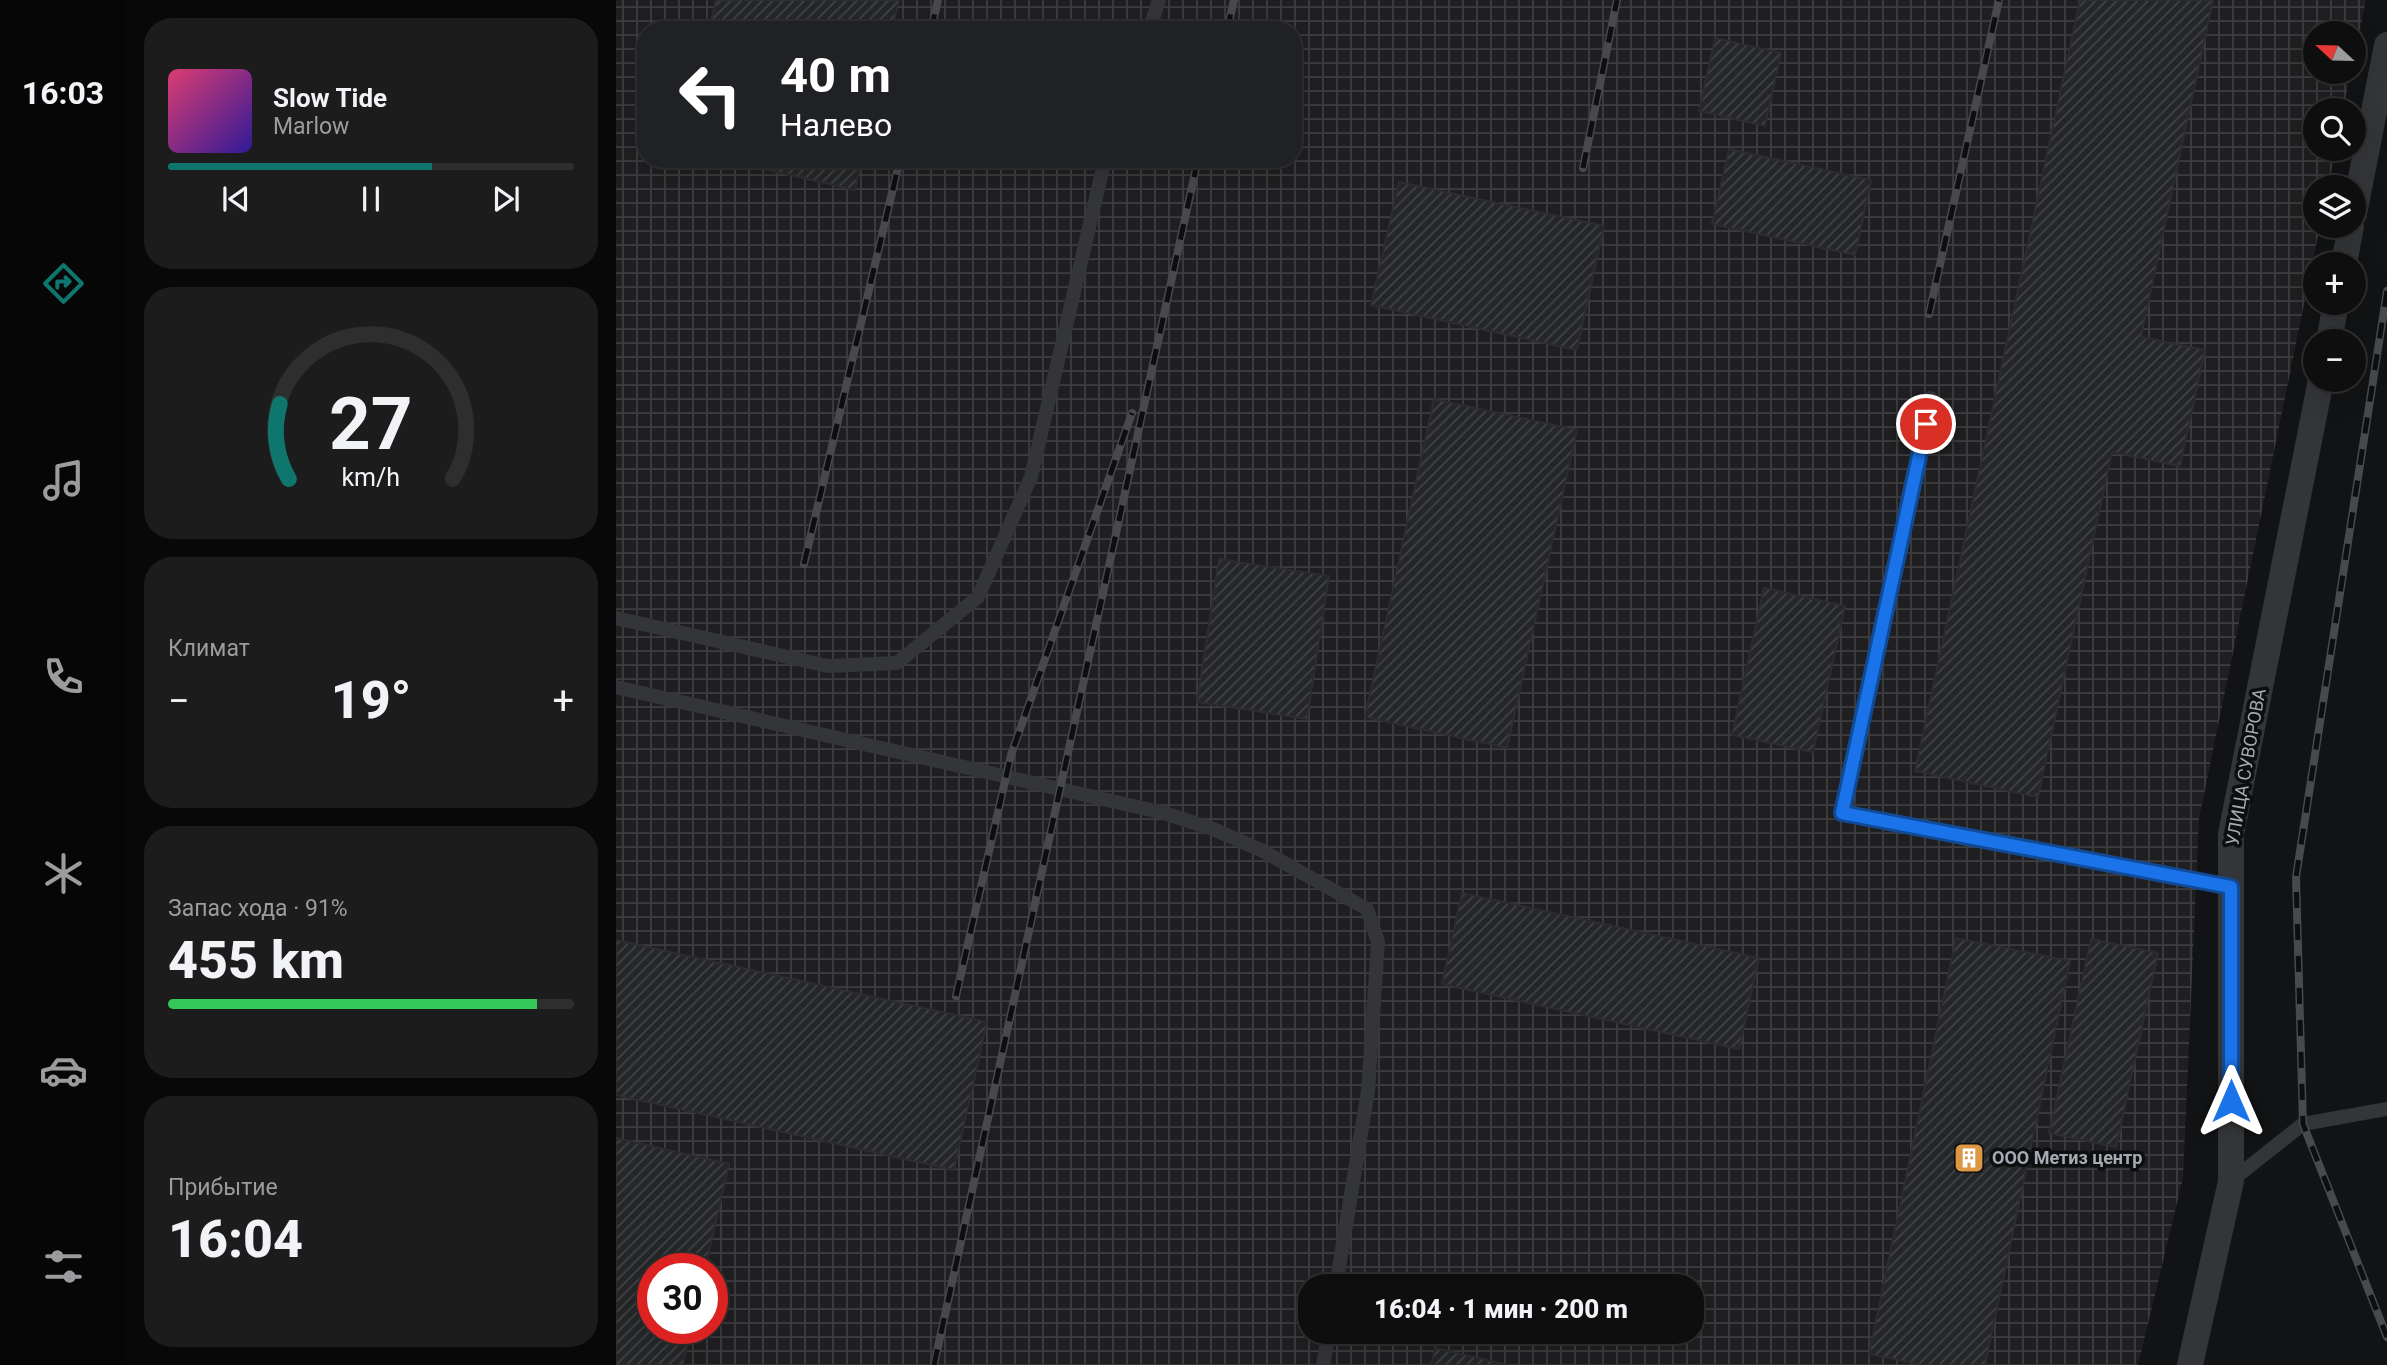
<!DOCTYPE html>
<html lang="ru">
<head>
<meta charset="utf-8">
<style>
  :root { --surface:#0e0e0f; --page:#1c1c1d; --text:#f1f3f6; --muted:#9b9c9e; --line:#2e2e2f; --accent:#0f766e }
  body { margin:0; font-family:Roboto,sans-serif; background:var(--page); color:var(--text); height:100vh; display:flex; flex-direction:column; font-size:26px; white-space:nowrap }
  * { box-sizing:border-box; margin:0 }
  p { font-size:23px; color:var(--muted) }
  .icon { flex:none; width:38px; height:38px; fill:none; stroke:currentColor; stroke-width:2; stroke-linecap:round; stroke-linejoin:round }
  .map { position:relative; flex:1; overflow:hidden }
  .panel { display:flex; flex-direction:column; gap:18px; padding:18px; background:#080808; width:490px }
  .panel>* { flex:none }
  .guide { position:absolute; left:21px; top:21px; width:665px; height:147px; border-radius:28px; box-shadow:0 7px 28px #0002,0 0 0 2px var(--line); background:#202124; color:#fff; overflow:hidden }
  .needle { width:46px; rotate:292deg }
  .tools { position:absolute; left:1687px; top:21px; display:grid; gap:14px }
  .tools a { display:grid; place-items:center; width:63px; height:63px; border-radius:50%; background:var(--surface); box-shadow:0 7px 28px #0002,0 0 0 2px var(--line); font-size:35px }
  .speed { position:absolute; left:21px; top:1253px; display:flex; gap:14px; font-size:35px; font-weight:700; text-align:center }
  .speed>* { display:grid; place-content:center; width:91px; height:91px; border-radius:50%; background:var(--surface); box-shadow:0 7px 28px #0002,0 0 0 2px var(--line); line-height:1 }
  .speed .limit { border:10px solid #d22; background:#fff; color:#111 }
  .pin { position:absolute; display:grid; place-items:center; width:60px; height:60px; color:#fff; margin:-30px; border:4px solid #fff; border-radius:50%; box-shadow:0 2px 7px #0007 }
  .me { position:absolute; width:77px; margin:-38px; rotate:0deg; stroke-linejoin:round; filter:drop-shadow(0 0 5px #0008) }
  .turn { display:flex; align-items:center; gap:24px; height:147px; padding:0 28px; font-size:32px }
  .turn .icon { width:91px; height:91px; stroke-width:2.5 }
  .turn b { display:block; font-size:49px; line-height:60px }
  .big { font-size:52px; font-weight:800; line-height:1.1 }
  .panel .card { flex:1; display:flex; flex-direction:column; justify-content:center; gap:10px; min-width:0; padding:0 24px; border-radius:28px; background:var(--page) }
  .panel .dial { align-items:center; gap:0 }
  .dial svg { height:182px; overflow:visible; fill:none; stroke:var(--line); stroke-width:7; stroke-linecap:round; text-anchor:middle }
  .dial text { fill:var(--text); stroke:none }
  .song { display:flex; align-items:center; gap:21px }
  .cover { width:84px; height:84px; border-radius:10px; background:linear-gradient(135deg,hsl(340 70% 55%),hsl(250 70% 35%)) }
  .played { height:7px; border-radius:4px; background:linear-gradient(90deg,var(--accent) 65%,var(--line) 65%) }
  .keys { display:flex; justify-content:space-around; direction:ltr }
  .heat { display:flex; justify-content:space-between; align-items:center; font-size:38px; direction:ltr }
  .charge { height:10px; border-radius:5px; background:linear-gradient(90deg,#34c759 91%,var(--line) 0) }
  .trip { position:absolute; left:682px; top:1274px; width:406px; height:70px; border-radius:28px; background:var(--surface); box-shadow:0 7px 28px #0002,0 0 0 2px var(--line); font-weight:800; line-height:70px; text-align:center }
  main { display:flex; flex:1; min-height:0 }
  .menu { display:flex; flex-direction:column; width:126px; justify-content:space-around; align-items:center; background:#060606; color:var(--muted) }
  .menu .icon { width:49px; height:49px }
  .menu .current { color:var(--accent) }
  .menu b { font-size:32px; color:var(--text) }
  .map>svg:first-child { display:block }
</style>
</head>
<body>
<main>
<nav class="menu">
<b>16:03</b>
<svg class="icon current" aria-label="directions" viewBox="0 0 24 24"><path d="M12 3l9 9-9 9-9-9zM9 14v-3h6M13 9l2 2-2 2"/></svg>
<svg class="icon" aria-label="music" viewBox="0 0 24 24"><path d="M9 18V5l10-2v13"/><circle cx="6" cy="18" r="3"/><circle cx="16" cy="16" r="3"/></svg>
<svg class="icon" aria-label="phone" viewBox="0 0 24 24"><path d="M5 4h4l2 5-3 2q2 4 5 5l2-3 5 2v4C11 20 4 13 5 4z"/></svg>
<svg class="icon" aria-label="climate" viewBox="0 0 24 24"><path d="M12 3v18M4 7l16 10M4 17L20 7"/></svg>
<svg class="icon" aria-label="car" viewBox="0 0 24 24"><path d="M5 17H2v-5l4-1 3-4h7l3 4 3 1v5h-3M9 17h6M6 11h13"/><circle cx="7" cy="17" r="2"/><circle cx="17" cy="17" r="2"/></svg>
<svg class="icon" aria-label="filters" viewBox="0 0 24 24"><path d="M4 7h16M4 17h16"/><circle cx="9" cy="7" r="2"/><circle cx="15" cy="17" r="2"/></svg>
</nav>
<section class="panel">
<div class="card">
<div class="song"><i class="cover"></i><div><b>Slow Tide</b><p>Marlow</p></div></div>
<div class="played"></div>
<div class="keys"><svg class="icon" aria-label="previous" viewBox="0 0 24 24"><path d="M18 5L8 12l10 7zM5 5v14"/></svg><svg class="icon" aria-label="pause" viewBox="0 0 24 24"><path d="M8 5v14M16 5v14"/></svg><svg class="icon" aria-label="next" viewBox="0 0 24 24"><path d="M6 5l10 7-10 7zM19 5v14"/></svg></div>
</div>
<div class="card dial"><svg viewBox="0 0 100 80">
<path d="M14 69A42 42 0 1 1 86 69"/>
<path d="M14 69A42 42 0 0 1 10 36" stroke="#0f766e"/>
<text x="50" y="56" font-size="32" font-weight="700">27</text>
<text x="50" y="72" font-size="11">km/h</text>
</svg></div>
<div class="card"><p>Климат</p>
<div class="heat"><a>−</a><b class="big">19°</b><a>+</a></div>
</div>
<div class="card"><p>Запас хода · 91%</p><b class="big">455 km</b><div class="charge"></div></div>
<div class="card"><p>Прибытие</p><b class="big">16:04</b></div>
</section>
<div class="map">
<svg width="1771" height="1365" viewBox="0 0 1771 1365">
  <defs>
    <pattern id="industrial-grid" width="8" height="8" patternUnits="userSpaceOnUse" patternTransform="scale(1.75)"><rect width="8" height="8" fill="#1f1f21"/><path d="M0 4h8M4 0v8" fill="none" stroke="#3d3d3f"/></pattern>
    <pattern id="building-hatch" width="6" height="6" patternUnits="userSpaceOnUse" patternTransform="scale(1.75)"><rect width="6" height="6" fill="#252628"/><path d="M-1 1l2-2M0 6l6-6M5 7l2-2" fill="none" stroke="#424345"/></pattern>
  </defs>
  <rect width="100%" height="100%" fill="#121314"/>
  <!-- industrial -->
  <path fill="url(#industrial-grid)" fill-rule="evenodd" d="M 0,0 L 1750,0 L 1738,59 L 1738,33 L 1699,33 L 1699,72 L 1735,72 L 1727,110 L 1699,110 L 1699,149 L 1720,149 L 1712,187 L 1699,187 L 1699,226 L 1704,226 L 1583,819 L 1567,1178 L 1522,1365 L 0,1365 ZM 30,30 L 677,30 L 677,159 L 30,159 ZM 37,1269 L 96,1269 L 96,1328 L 37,1328 ZM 695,1286 L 1076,1286 L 1076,1332 L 695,1332 Z"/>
  <!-- building -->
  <g fill="url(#building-hatch)" stroke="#2d2d2f" stroke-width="2">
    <polygon points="100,0 283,0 276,30 93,30"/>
    <polygon points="1464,0 1597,0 1525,337 1589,350 1564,466 1496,452 1422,797 1299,771"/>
    <polygon points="1099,38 1165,53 1149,126 1083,111"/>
    <polygon points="1113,149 1255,180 1239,255 1096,224"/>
    <polygon points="104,159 246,159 239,190"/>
    <polygon points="783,182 988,226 961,350 755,305"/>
    <polygon points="818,399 961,430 891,748 749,717"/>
    <polygon points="603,559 713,576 691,719 581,702"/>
    <polygon points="1148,588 1229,606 1197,752 1116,735"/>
    <polygon points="846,893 1143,958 1123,1049 826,984"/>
    <polygon points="1340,938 1454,961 1369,1365 1307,1365 1253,1354"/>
    <polygon points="1475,939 1542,953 1500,1147 1433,1133"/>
    <polygon points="0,940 371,1022 338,1170 0,1095"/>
    <polygon points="0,1138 113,1164 89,1269 37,1269 37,1328 75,1328 67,1365 0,1365"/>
    <polygon points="819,1348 892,1365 815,1365"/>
  </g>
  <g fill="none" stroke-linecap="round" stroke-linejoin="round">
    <!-- lane -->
    <g stroke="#343538" stroke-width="14">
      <polyline points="533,30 543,0"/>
      <polyline points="1315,398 1226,813 1615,887"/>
      <polyline points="0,618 212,666 281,663 362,597 415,477 489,159"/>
      <polyline points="0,687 548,813 597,829 647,851 751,909 762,942 752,1091 720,1286"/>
      <polyline points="1615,1181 1687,1124 1771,1109"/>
      <polyline points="707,1365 713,1332"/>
    </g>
    <!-- street -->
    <g stroke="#343538" stroke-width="26">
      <polyline points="1738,214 1771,45"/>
      <polyline points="1728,264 1735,226"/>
      <polyline points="1713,341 1720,303"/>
      <polyline points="1574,1365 1615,1181 1615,834 1705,380"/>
    </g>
    <!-- rail casing -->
    <g stroke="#47494d" stroke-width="8">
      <g id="rail">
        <polyline points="315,30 322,0"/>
        <polyline points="611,30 618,0"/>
        <polyline points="967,168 1001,0"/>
        <polyline points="1771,291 1680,877 1687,1124 1771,1337"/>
        <polyline points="1313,314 1383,0"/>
        <polyline points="188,564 284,159"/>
        <polyline points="340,996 395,755 516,413"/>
        <polyline points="318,1365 582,159"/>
      </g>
    </g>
    <!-- rail -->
    <use href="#rail" stroke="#0d0e0f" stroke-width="5" stroke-dasharray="16" stroke-linecap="butt"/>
  </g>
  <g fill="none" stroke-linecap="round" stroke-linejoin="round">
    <!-- route casing -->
    <g stroke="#114b97" stroke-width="18">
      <polyline id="route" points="1310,424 1226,813 1615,887 1615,1101"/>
    </g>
    <!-- route -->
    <use href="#route" stroke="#1a73e8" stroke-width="12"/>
  </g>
  <!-- icons -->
  <defs>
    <g id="building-square" transform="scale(1.575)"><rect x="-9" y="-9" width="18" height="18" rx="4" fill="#db9743" stroke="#0d0e0f"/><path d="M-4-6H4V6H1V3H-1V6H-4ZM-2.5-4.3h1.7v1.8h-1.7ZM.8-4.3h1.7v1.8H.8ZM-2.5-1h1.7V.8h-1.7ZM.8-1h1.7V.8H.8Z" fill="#fff"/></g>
  </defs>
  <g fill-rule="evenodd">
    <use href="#building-square" x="1353" y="1158"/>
  </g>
  <g text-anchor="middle" stroke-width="7" stroke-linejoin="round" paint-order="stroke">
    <!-- street labels -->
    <g font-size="18" fill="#a6abb3" stroke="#0d0e0f">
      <text transform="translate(1630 767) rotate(-80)" y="6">УЛИЦА СУВОРОВА</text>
    </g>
    <!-- poi labels -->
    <g font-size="18" font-weight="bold" fill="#a6abb3" stroke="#0d0e0f" text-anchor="start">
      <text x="1376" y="1164">ООО Метиз центр</text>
    </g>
  </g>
</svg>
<div class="tools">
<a><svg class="needle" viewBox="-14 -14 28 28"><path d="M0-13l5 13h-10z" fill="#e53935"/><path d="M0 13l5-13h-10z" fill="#9b9c9e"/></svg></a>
<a><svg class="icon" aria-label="search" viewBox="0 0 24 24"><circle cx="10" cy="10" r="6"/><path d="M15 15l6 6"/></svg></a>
<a><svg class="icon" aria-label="layers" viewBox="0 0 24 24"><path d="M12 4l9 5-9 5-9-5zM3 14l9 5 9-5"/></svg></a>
<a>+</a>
<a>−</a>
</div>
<div class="speed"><div class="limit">30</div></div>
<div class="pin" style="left:1310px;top:424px;background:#d93025"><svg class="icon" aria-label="arrive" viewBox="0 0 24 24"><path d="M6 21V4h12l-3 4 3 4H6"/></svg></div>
<svg class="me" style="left:1615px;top:1101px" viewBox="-20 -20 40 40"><path d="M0-17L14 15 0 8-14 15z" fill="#1a73e8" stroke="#fff" stroke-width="4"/></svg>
<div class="trip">16:04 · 1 мин · 200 m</div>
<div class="guide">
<div class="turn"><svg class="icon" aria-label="left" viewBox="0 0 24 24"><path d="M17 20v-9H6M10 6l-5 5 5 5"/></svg><div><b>40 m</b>Налево</div></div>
</div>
</div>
</main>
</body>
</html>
